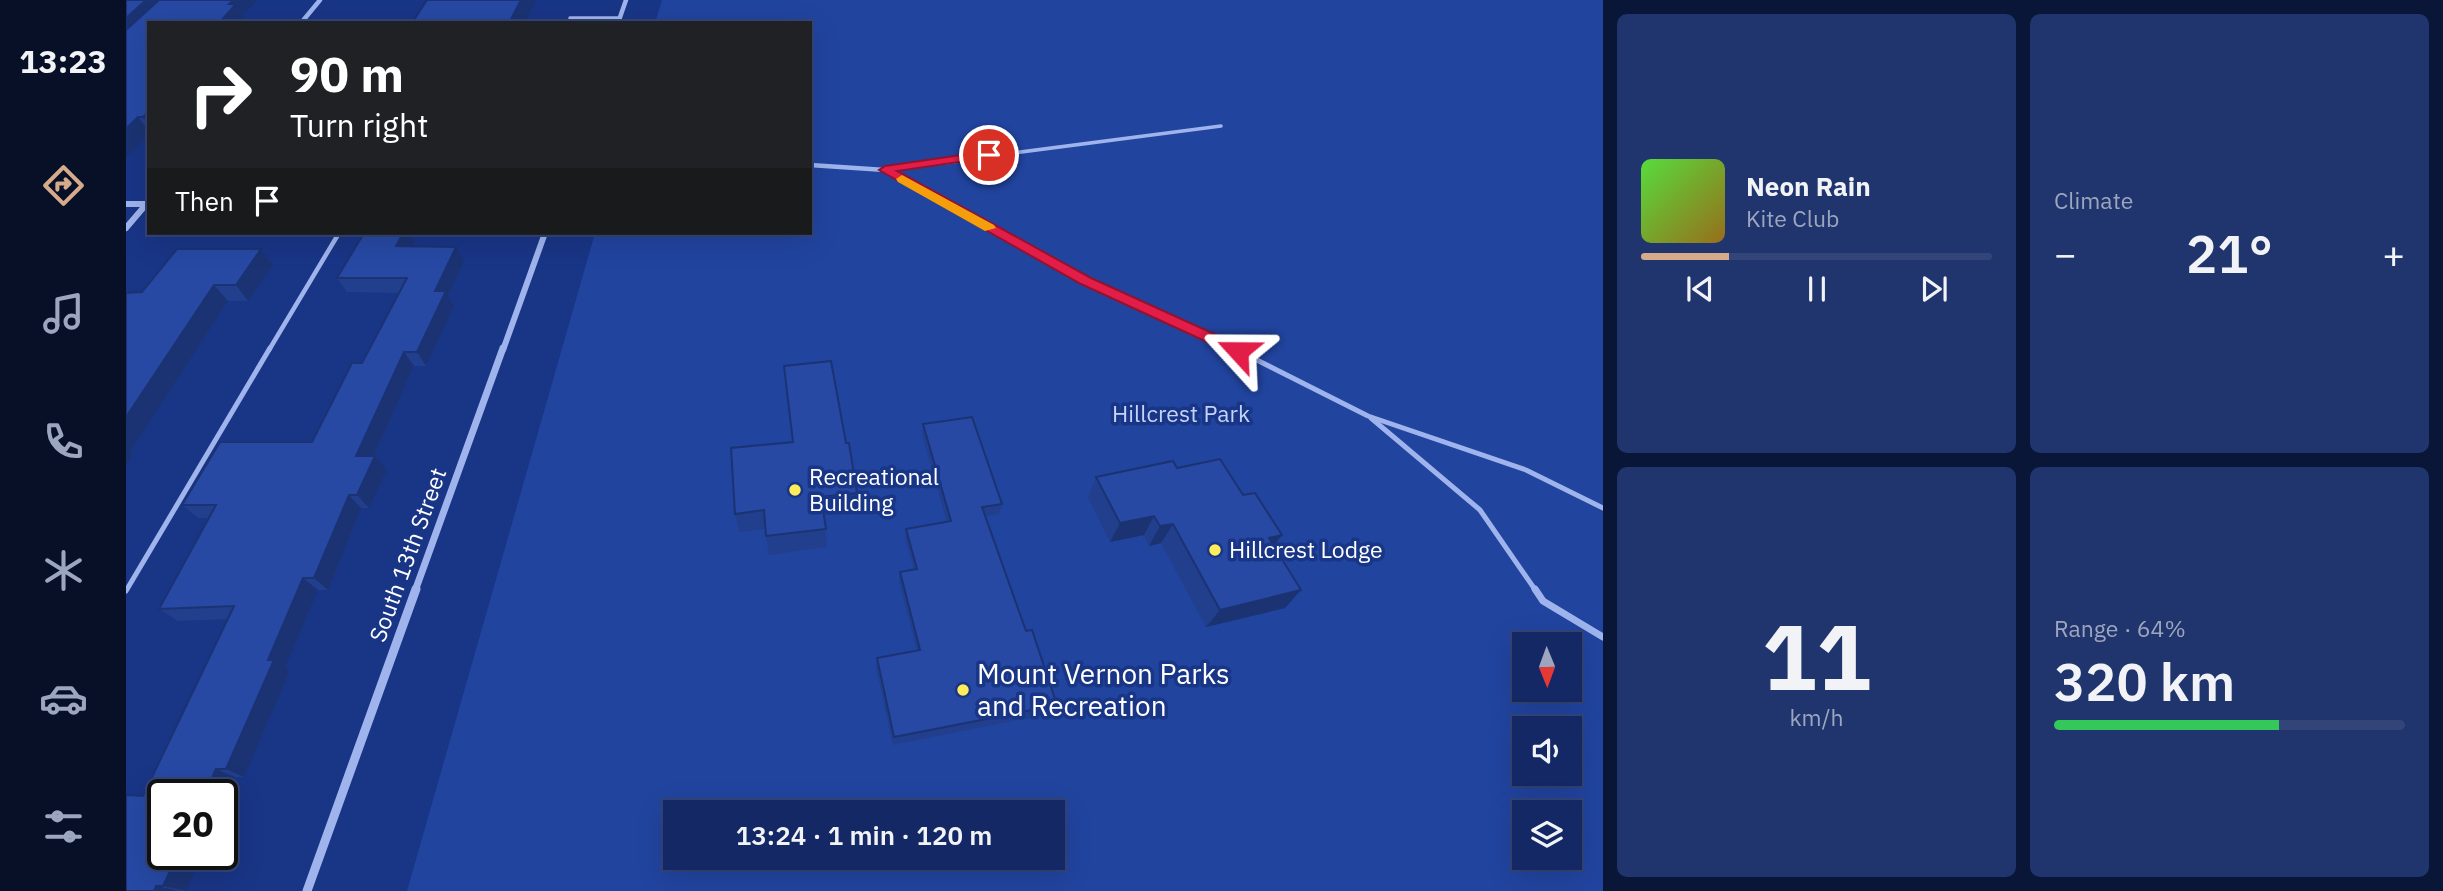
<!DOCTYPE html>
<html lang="en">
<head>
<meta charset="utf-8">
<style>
  :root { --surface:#132864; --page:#20346d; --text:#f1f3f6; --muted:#9da6bf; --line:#324478; --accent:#d6ab8b }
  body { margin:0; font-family:"IBM Plex Sans",sans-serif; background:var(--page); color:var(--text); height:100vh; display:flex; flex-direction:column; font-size:26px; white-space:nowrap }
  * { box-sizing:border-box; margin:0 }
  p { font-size:23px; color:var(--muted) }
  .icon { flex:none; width:38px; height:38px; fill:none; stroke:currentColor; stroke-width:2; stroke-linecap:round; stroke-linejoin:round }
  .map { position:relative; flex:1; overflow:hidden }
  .side { display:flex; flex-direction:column; gap:14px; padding:14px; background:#0a1637; width:840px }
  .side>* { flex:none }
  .guide { position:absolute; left:21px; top:21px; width:665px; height:214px; border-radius:0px; box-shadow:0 7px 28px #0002,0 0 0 2px var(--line); background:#202124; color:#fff; overflow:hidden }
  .needle { width:46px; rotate:179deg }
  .controls { position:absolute; left:1386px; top:632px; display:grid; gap:14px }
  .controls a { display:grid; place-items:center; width:70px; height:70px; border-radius:0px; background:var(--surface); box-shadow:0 7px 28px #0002,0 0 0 2px var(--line); font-size:35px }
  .speed { position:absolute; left:21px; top:779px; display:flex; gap:14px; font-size:35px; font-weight:700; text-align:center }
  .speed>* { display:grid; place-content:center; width:91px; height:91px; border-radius:50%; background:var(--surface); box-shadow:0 7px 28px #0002,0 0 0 2px var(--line); line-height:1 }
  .speed .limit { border:4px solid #111; border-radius:10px; background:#fff; color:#111 }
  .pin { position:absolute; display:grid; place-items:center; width:60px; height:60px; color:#fff; margin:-30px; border:4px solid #fff; border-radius:50%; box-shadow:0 2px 7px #0007 }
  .me { position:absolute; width:77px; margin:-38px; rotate:294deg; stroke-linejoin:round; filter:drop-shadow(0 0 5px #0008) }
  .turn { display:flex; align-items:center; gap:24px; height:147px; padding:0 28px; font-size:32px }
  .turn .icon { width:91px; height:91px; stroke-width:2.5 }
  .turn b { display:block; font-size:49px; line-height:60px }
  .then { display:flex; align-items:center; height:66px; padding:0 28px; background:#0003; gap:14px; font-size:26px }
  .big { font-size:52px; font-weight:600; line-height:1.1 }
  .side .card { flex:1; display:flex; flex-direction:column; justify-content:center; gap:10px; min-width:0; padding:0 24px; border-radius:10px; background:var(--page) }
  .side .dial { align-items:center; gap:0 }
  .dial b { font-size:91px; line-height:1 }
  .song { display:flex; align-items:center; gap:21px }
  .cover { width:84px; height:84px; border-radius:10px; background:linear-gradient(135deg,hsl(110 70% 55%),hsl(40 70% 35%)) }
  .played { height:7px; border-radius:4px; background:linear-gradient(90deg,var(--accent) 25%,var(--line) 25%) }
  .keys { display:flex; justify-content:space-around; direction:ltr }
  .heat { display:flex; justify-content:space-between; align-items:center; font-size:38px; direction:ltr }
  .charge { height:10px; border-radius:5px; background:linear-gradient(90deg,#34c759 64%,var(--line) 0) }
  .side .tiles { flex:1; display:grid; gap:14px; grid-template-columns:repeat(2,1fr) }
  .trip { position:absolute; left:537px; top:800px; width:402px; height:70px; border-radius:0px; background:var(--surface); box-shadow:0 7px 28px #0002,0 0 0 2px var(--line); font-weight:600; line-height:70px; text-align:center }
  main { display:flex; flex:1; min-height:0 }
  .dock { display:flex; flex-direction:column; width:126px; justify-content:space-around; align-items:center; background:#081028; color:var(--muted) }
  .dock .icon { width:49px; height:49px }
  .dock .current { color:var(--accent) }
  .dock b { font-size:32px; color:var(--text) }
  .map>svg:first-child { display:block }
</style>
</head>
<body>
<main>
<nav class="dock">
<b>13:23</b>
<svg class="icon current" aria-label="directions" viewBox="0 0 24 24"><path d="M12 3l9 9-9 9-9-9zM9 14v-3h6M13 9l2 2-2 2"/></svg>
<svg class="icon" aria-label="music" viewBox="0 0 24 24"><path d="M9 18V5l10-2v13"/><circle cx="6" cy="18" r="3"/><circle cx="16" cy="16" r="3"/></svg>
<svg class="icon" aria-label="phone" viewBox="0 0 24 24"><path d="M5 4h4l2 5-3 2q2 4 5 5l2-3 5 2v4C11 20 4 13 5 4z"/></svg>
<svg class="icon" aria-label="climate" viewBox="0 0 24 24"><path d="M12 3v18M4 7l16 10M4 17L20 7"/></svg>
<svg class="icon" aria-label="car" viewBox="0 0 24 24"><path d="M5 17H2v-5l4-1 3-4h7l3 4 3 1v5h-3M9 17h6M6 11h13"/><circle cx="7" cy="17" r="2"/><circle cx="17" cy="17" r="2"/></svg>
<svg class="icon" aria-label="filters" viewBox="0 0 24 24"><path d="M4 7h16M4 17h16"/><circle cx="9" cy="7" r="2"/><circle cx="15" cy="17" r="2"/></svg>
</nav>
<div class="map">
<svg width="1477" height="891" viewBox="0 0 1477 891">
  <rect width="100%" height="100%" fill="#193586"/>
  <!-- green -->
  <path fill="#21449f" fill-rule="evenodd" d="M 536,0 L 1477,0 L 1477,891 L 281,891 L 469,233 L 684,233 L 684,23 L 529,23 ZM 1398,644 L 1444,644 L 1444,690 L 1398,690 ZM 1398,728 L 1444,728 L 1444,774 L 1398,774 ZM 550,812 L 928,812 L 928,858 L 550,858 ZM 1398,812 L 1444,812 L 1444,858 L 1398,858 Z"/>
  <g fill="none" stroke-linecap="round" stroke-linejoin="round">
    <!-- lane-far3 -->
    <g stroke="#9fb4ec" stroke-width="3.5">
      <polyline points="444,18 494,18"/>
      <polyline points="864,156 1095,126"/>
    </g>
    <!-- lane-far2 -->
    <g stroke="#9fb4ec" stroke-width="4.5">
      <polyline points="684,165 759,170 960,281 1111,350"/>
      <polyline points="759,170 877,155"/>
      <polyline points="143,350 213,233"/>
    </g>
    <!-- lane-far1 -->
    <g stroke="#9fb4ec" stroke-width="5">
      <polyline points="1107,348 1242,416 1400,470 1477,508"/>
      <polyline points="1245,418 1354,510 1410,591"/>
      <polyline points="0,591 144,348"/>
    </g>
    <!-- lane -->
    <polyline stroke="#9fb4ec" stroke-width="7" points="1409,589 1417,601 1477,637"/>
    <!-- street-far3 -->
    <g stroke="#9fb4ec" stroke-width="4.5">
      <polyline points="175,23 194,0"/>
      <polyline points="492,23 500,0"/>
    </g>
    <!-- street-far2 -->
    <g stroke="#9fb4ec" stroke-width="6">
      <polyline points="0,204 20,204"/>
      <polyline points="0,228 23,201"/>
      <polyline points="377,350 419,233"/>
    </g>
    <!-- street-far1 -->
    <polyline stroke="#9fb4ec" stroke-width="7" points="289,591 377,348"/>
    <!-- street -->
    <polyline stroke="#9fb4ec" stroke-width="9" points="181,891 290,589"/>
  </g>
  <!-- wall -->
  <g fill="#223f8d">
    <polygon points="0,0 116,15 119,19 116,23 23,23 23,134 0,158"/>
    <polygon points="289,242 286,247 338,262 322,295 328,306 300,366 288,366 248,456 261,470 243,508 235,508 202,590 192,590 159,668 164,671 118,777 109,777 96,807 96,794 60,891 0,891 17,796 102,619 52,621 33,609 82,518 72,518 56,505 186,442 236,363 273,293 221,292 211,278"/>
    <polygon points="135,249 147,265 122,301 102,301 4,452 7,455 0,465 16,292"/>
    <polygon points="797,424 876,504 873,514 859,516 900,631 931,705 927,713 767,745 750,667 751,658 791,651 773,582 774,572 788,570 779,539 780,529 821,522 796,435"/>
    <polygon points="720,443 731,493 732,512 698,515 701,547 643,555 639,529 613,532 609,514"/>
    <polygon points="1051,468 1117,495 1156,535 1148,546 1159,608 1080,627 1035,543 1023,546 1018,535 984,542 962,497 970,477"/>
  </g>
  <!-- shaded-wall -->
  <g fill="#1b3373">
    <polygon points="20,0 47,0 0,43 0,18"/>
    <polygon points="108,0 131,0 116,15 119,19 115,23 93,23 103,4"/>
    <polygon points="395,0 410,0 399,23 383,23"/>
    <polygon points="23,111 23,124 17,117"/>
    <polygon points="12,117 23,131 23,134 0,158 0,129"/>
    <polygon points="277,233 284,233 289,242 279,261 270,246"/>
    <polygon points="330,247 338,262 322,295 328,306 300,366 291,352 309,291"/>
    <polygon points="135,249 147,265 122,301 110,285"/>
    <polygon points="88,285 102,301 4,452 7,455 0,465 0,417"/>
    <polygon points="278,352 288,366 242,469 230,456"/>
    <polygon points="249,456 261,470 243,508 231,495"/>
    <polygon points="223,495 235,508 202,590 188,578"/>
    <polygon points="1028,516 1018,535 984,542 994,523"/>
    <polygon points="1047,524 1035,543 1023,546 1034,526"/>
    <polygon points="1156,535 1141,554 1143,538"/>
    <polygon points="177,578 192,590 159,668 164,671 118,777 100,769 142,660"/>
    <polygon points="1175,590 1159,608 1080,627 1094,610"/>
    <polygon points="90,769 109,777 96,807 96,794 79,794"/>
    <polygon points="52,854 76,854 60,891 37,886"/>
    <polygon points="30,886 53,891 28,891"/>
  </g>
  <!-- building -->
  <g fill="#2749a4" stroke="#1b3373" stroke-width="2">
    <polygon points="0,0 20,0 0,18"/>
    <polygon points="33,0 108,0 103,4 110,4 93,23 23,23 23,111 17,117 12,117 0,129 0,30"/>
    <polygon points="301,0 395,0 383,23 286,23"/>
    <polygon points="238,233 277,233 270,246 330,247 309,291 320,291 291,352 278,352 230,456 249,456 231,495 223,495 188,578 177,578 142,660 148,660 100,769 90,769 79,794 37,794 37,854 52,854 37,886 30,886 28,891 0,891 0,795 17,796 108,606 33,609 90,505 56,505 94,442 186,442 226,363 236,363 281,278 211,278"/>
    <polygon points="51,249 135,249 110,285 88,285 0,417 0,293 16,292"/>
    <polygon points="705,361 720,443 723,443 731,493 695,497 700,529 640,536 638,510 609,514 605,448 667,442 658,366"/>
    <polygon points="846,417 876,504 856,507 900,631 906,630 931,705 768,737 751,658 794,650 774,572 791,569 780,529 825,521 797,424"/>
    <polygon points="1094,459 1117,495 1129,493 1156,535 1143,538 1175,590 1094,610 1047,524 1034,526 1028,516 994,523 970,477 1047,461 1051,468"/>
  </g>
  <!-- route -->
  <polygon fill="#e11d48" stroke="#92132f" stroke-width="2" points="863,151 869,155 867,157 771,171 965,278 1117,347 1117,354 1107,354 955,284 753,170 759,166"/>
  <!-- slow -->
  <polygon fill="#f59e0b" points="776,175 868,225 870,228 859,231 772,182 770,179"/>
  <!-- markers -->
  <g fill="#ffec5a" stroke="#193586" stroke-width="2.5">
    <circle cx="669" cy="490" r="7"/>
    <circle cx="1089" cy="550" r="7"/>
    <circle cx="837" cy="690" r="7"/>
  </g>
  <g text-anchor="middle" stroke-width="7" stroke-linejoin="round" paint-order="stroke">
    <!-- park labels -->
    <g font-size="23" fill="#c4d3f9" stroke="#193586">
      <text x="1055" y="422">Hillcrest Park</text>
    </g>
    <!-- poi labels -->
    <g font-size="23" fill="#fff" stroke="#193586" text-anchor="start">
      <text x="683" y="485">Recreational<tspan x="683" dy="26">Building</tspan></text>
      <text x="1103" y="558">Hillcrest Lodge</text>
    </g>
    <!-- street labels -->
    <g font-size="23" fill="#fff" stroke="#193586">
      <text transform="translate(282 555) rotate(-70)" y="8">South 13th Street</text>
    </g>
    <!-- near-poi labels -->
    <g font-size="28" fill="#fff" stroke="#193586" text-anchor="start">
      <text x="851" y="684">Mount Vernon Parks<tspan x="851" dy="32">and Recreation</tspan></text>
    </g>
  </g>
</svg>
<div class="controls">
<a><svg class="needle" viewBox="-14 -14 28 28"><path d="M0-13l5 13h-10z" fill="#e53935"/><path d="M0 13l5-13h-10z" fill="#9da6bf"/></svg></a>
<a><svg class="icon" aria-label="sound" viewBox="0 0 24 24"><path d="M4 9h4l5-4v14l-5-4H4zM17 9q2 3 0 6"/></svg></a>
<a><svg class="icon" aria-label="layers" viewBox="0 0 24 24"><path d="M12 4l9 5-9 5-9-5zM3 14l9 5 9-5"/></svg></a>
</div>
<div class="speed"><div class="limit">20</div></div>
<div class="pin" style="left:863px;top:155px;background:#d93025"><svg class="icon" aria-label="arrive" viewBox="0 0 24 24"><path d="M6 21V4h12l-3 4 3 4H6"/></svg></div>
<svg class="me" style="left:1112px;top:351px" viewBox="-20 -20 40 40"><path d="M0-17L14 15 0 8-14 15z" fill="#e11d48" stroke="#fff" stroke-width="4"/></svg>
<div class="trip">13:24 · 1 min · 120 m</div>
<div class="guide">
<div class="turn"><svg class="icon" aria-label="right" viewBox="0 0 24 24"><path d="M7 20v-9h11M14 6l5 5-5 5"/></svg><div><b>90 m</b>Turn right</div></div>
<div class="then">Then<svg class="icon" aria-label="arrive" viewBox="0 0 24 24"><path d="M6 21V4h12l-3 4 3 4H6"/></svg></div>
</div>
</div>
<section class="side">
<div class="tiles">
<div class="card">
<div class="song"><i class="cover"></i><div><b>Neon Rain</b><p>Kite Club</p></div></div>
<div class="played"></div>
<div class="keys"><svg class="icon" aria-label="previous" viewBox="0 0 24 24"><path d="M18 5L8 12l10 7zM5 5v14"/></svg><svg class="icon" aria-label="pause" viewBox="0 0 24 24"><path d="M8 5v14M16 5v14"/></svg><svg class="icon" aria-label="next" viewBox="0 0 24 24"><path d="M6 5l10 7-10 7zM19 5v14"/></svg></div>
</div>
<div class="card"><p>Climate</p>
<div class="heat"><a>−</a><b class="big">21°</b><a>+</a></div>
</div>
<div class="card dial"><b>11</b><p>km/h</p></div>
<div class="card"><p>Range · 64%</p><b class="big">320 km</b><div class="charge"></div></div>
</div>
</section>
</main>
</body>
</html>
